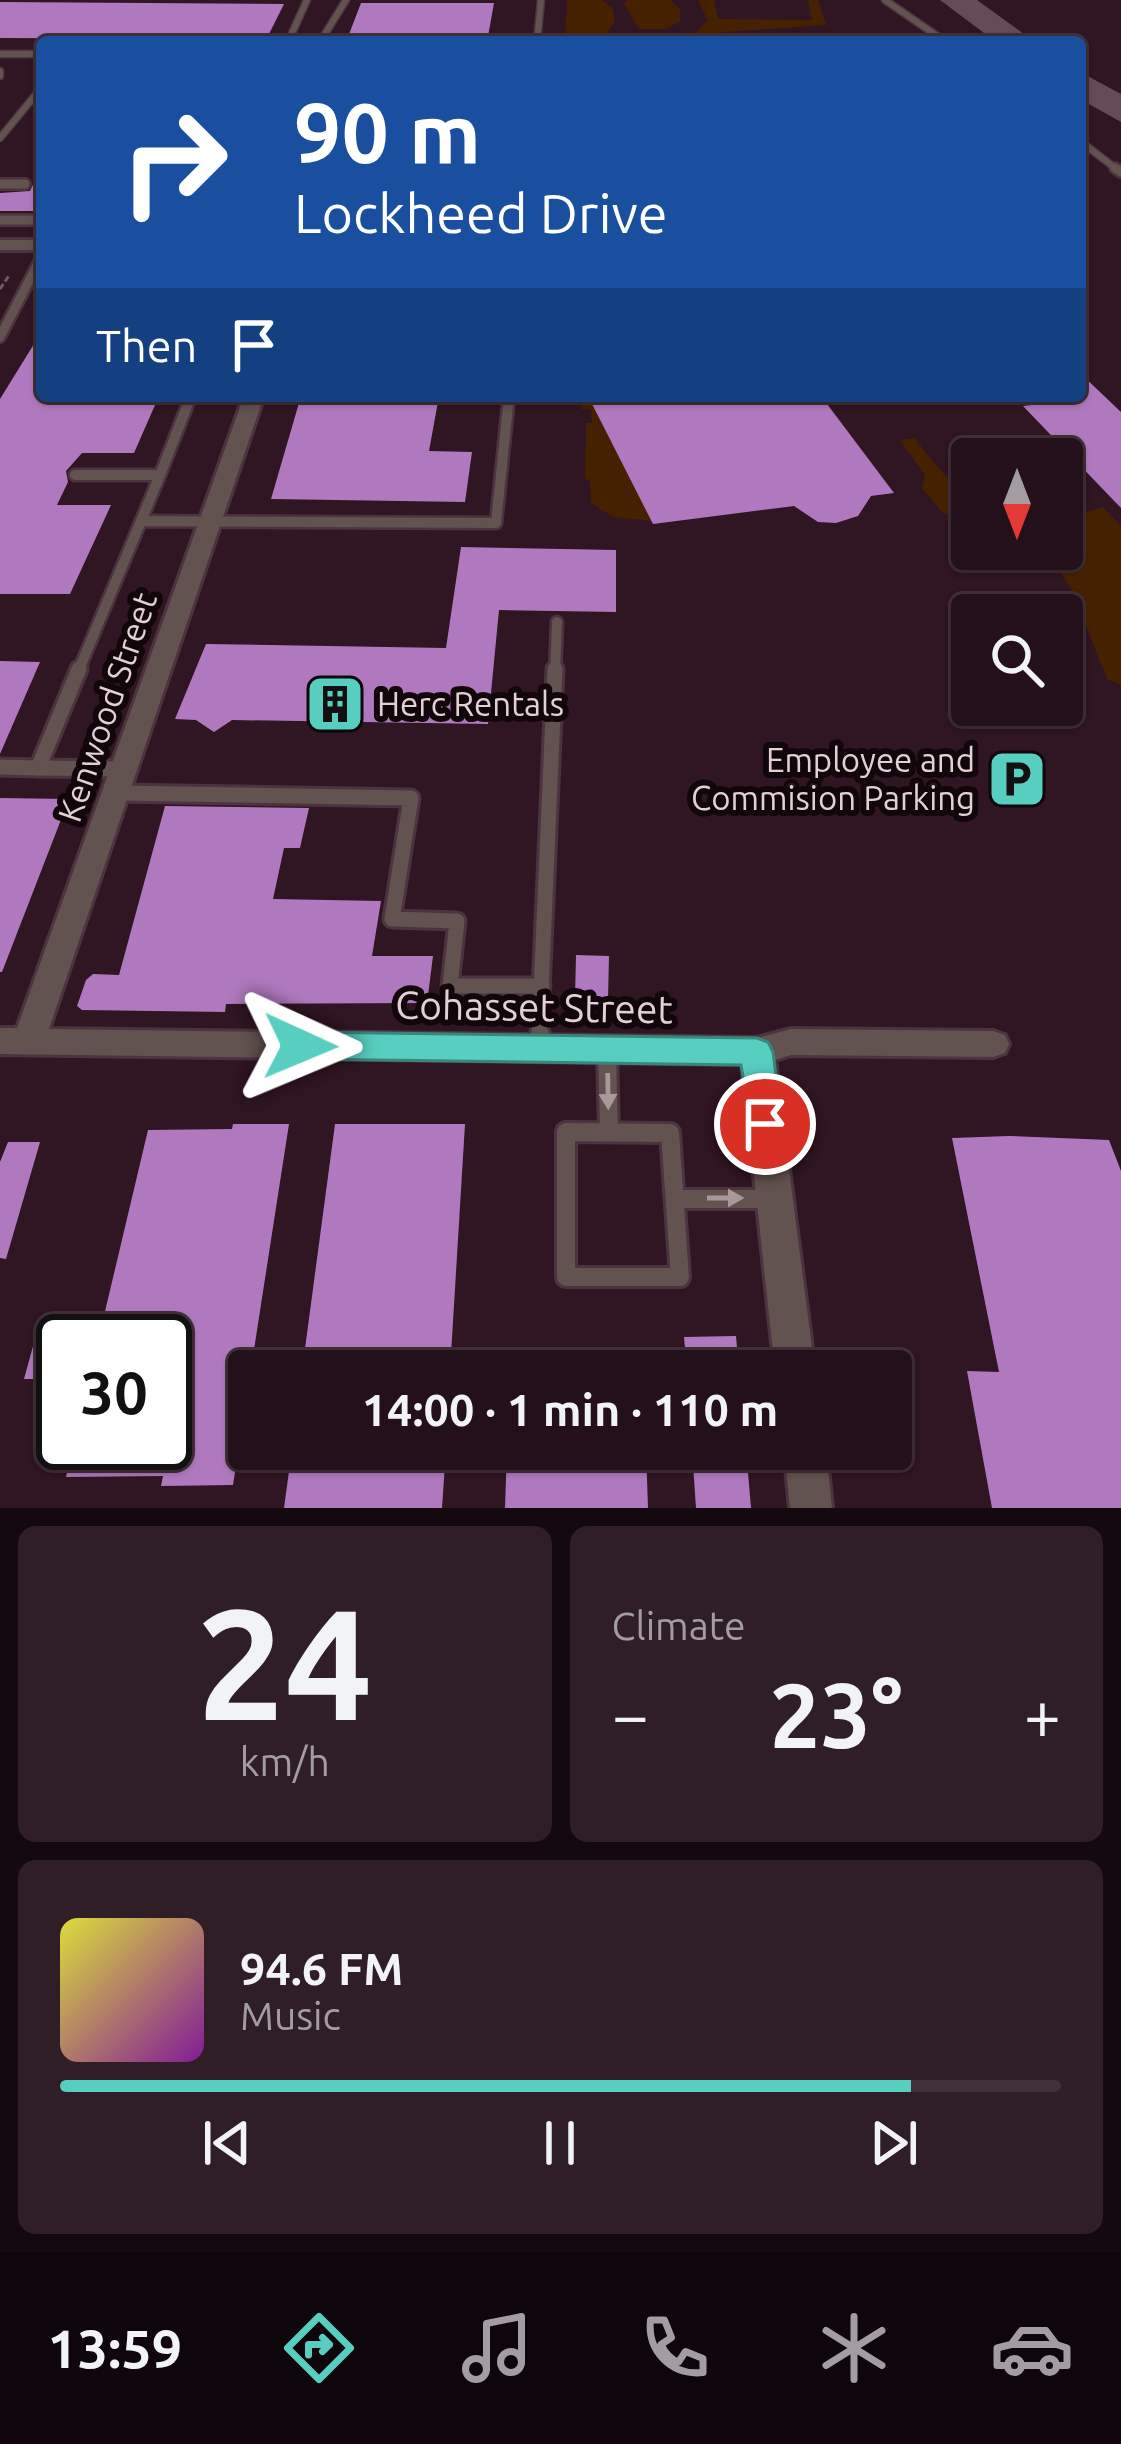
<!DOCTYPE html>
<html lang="en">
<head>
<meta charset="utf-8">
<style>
  :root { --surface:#24101a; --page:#301e27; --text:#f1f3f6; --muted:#a39da2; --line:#413039; --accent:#58cec0 }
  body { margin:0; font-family:Ubuntu,sans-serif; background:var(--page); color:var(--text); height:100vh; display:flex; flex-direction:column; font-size:45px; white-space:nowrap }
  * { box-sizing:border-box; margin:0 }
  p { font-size:39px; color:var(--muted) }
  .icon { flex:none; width:66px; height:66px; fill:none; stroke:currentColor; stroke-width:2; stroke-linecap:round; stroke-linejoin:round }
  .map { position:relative; height:1508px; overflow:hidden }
  .drawer { display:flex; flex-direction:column; gap:18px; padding:18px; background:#14090e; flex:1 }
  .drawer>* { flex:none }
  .guide { position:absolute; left:36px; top:36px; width:1050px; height:366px; border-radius:12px; box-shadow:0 3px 9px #0004,0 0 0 3px var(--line); background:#1a4fa0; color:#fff; overflow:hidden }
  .needle { width:78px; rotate:180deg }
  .fabs { position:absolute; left:951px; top:438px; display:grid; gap:24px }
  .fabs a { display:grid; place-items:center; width:132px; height:132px; border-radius:12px; background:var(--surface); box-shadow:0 3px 9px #0004,0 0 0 3px var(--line); font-size:60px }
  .speed { position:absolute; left:36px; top:1314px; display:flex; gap:24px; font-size:60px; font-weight:700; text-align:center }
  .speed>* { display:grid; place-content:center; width:156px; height:156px; border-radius:50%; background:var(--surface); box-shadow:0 3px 9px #0004,0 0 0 3px var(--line); line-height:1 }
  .speed .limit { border:6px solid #111; border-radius:18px; background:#fff; color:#111 }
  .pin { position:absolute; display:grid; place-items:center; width:102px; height:102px; color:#fff; margin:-51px; border:6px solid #fff; border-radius:50%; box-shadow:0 3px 12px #0007 }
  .me { position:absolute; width:132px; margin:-66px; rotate:91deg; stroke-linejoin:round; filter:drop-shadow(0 0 9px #0008) }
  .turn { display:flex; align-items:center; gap:42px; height:252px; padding:0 60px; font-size:54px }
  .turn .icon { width:156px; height:156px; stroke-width:2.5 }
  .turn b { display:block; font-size:84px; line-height:102px }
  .then { display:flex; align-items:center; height:114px; padding:0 60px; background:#0003; gap:24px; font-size:45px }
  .big { font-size:90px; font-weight:600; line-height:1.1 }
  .drawer .card { flex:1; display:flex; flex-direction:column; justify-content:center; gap:18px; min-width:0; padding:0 42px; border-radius:18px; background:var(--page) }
  .drawer .dial { align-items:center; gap:0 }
  .dial b { font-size:156px; line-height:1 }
  .song { display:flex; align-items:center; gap:36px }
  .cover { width:144px; height:144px; border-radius:18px; background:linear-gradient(135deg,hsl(60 70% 55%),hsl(290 70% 35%)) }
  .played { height:12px; border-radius:6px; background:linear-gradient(90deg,var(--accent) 85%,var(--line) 85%) }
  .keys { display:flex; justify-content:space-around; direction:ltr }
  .heat { display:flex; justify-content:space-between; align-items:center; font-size:66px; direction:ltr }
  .drawer .tiles { flex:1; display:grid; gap:18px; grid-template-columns:1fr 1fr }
  .card:last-child { grid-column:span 2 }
  .trip { position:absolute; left:228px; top:1350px; width:684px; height:120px; border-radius:12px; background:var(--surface); box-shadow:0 3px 9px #0004,0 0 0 3px var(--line); font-weight:600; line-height:120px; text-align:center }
  .tab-bar { display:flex; height:192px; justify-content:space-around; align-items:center; background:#0e060a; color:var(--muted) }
  .tab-bar .icon { width:84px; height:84px }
  .tab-bar .active { color:var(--accent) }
  .tab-bar b { font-size:54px; color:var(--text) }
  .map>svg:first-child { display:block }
</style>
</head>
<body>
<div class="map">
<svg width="1121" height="1508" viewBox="0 0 1121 1508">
  <rect width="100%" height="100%" fill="#301522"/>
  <!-- green -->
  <g fill="#462100">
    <polygon points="567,0 601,0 612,7 615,20 602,42 565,42"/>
    <polygon points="628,0 671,0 680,10 680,21 666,29 639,29 624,4"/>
    <polygon points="698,0 714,0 718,19 812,20 808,0 818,0 826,25 725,32 683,42 708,21"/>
    <polygon points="576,396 588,396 652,521 613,517 591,503 590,481 585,478 586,423 592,423 591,410 582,409"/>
    <polygon points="914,438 972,508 972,527 941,511 922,488 925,475 900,440"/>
    <polygon points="1103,507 1121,526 1121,685 1107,679 1072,590 1050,558 1079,533 1080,514"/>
  </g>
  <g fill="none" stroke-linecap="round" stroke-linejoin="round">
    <!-- taxiway -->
    <g fill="#644b56" fill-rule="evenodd">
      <polygon points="940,0 977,0 1035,42 996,42"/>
      <polygon points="1080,72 1121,94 1121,122 1080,99"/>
    </g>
  </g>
  <!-- building -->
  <g fill="#b079bf">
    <polygon points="0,2 284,4 265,42 208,42 210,39 0,38"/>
    <polygon points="361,3 494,3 487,42 346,42"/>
    <polygon points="42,166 42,211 0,211 0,193 30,191"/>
    <polygon points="42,331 42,396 159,396 134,453 82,453 66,471 68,482 57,505 111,505 70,594 0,594 0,399"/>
    <polygon points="1080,373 1121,412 1121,508 1023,406 1047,403 1040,396 1080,396"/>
    <polygon points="301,396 439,396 429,451 472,452 465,502 271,499"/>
    <polygon points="588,396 821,396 894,493 871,496 858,516 836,523 818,522 794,506 653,524"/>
    <polygon points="461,547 616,550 616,612 499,610 488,724 232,720 214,732 196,720 175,719 206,644 446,648"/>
    <polygon points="0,661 40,662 0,754"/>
    <polygon points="0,798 69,799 2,972 0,972"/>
    <polygon points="165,806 309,808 300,848 284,848 273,899 381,901 372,956 433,956 427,1003 226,1004 225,1012 82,1010 77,1006 86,980 93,974 119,975"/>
    <polygon points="576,955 609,956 608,999 575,998"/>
    <polygon points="233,1124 289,1124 233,1485 161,1486 163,1476 66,1477 74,1443 165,1443 165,1341 98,1341 148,1130 232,1129"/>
    <polygon points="335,1124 465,1124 450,1371 302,1371"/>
    <polygon points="1009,1136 1109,1140 1121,1171 1121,1508 992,1508 967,1371 999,1372 952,1138"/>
    <polygon points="8,1142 40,1142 6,1259 0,1258 0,1162"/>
    <polygon points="38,1328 63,1328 63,1379 24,1379"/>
    <polygon points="736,1336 739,1371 687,1371 684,1337"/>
    <polygon points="292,1449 446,1449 442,1508 284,1508"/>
    <polygon points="507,1449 646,1449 648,1508 505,1508"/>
    <polygon points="692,1449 746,1449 751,1508 696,1508"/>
  </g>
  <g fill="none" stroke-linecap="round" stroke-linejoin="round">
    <!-- service-far4 casing -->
    <g stroke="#4d333f" stroke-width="9">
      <g id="service-far4">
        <polyline points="885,0 946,42"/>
        <polyline points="288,42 307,0"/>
        <polyline points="320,42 346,0"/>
        <polyline points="537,42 541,0"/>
        <polyline points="0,54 42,54"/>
        <polyline points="0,71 0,76"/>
        <polyline points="0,138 42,87"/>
        <polyline points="1080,141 1119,171"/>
      </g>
    </g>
    <!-- service-far3 casing -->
    <g stroke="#4d333f" stroke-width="14">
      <g id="service-far3">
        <polyline points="1115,168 1121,172"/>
        <polyline points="0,184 25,184"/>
        <polyline points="0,220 42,220"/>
        <polyline points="0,337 42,256"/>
      </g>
    </g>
    <!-- service-far2 casing -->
    <g stroke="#4d333f" stroke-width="15">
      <g id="service-far2">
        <polyline points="75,475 160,475 141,521"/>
        <polyline points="160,475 191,396"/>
        <polyline points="78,672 141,521 496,523 509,396"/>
        <polyline points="555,672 557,622"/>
      </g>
    </g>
    <!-- service-far1 casing -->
    <g stroke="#4d333f" stroke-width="21">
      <g id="service-far1">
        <polyline points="0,767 38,768 79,669"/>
        <polyline points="38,768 124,769"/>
        <polyline points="116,793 411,798 392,919 457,921 450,986 542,986"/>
        <polyline points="539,1037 555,669"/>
      </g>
    </g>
    <!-- service casing -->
    <g stroke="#4d333f" stroke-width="24">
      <g id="service">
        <polyline points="539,1049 540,1034"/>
        <polyline points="607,1050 609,1132"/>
        <polygon points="566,1132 670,1133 680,1277 566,1277"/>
        <polyline points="676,1199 773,1199"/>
      </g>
    </g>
    <!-- minor casing -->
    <g stroke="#4d333f" stroke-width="6">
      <g id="minor">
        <rect x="0" y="240" width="42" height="10"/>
        <polygon points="244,396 264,396 49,1029 757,1038 791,1029 993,1031 1005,1035 1009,1044 1005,1053 993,1057 791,1055 775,1060 815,1371 775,1371 742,1064 0,1054 0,1028 17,1028"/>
        <polygon points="784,1449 826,1449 832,1508 790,1508"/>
      </g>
    </g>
    <!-- path -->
    <polyline stroke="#725a65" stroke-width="3" stroke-dasharray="6 3" stroke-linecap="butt" points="0,289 10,274"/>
    <!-- service-far4 -->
    <use href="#service-far4" stroke="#625250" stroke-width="6"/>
    <!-- service-far3 -->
    <use href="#service-far3" stroke="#625250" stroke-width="9"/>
    <!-- service-far2 -->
    <use href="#service-far2" stroke="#625250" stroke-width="10"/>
    <!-- service-far1 -->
    <use href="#service-far1" stroke="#625250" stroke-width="15"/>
    <!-- service -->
    <use href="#service" stroke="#625250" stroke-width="18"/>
    <!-- minor -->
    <use href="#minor" fill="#625250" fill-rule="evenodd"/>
  </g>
  <!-- one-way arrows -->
  <defs><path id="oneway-solid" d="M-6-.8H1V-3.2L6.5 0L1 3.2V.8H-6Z" transform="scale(3)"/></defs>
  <g fill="#a9979a">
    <use href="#oneway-solid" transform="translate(608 1091) rotate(89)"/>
    <use href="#oneway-solid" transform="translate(725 1198)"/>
  </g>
  <!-- route -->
  <polygon fill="#58cec0" stroke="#39867d" stroke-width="3" points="300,1032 757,1038 768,1042 773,1052 782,1124 777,1135 765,1139 753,1135 741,1065 300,1059 288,1055 283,1046 288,1036"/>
  <!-- icons -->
  <defs>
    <g id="building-square" transform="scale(3)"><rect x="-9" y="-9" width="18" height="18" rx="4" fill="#58cec0" stroke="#11060a"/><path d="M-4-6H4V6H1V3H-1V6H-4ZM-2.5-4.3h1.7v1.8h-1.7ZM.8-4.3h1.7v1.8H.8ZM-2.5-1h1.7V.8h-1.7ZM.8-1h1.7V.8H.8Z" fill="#111"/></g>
    <g id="parking-square" transform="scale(3)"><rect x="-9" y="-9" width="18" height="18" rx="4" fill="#58cec0" stroke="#11060a"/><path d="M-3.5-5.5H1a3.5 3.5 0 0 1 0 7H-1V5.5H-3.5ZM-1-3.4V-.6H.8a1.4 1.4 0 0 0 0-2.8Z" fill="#111"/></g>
  </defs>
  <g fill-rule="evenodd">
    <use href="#building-square" x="335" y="704"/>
    <use href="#parking-square" x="1017" y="779"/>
  </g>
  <g text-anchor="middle" stroke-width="12" stroke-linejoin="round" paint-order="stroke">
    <!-- poi labels -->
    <g font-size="33" fill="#e3d0d7" stroke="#11060a" text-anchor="start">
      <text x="377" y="716">Herc Rentals</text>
      <text x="975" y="772" text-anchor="end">Employee and<tspan x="975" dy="38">Commision Parking</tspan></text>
    </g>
    <!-- street labels -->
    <g font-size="33" fill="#e3d0d7" stroke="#11060a">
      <text transform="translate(107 707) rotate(-71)" y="12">Kenwood Street</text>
    </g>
    <!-- near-street labels -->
    <g font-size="39" fill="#e3d0d7" stroke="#11060a">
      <text transform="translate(534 1007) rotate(1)" y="14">Cohasset Street</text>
    </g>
  </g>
</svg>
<div class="fabs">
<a><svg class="needle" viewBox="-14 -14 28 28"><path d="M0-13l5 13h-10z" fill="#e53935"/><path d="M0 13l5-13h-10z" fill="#a39da2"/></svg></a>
<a><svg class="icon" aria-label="search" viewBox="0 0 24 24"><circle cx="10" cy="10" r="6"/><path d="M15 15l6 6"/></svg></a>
</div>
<div class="speed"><div class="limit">30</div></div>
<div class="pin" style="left:765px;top:1124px;background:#d93025"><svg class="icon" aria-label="arrive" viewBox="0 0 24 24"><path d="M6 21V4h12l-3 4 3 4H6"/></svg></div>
<svg class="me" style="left:300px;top:1046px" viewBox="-20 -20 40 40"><path d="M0-17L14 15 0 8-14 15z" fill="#58cec0" stroke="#fff" stroke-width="4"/></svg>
<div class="trip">14:00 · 1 min · 110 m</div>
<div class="guide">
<div class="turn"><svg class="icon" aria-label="right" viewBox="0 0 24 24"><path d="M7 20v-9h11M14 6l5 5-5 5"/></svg><div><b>90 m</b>Lockheed Drive</div></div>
<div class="then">Then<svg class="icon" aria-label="arrive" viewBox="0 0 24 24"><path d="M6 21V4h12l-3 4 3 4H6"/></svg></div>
</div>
</div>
<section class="drawer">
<div class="tiles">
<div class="card dial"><b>24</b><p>km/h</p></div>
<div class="card"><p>Climate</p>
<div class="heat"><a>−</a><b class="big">23°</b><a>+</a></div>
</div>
<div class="card">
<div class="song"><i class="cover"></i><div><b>94.6 FM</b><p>Music</p></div></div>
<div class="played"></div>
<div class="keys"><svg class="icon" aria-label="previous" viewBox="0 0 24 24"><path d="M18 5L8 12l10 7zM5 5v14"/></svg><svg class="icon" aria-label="pause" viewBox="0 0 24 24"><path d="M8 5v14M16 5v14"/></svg><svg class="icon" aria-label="next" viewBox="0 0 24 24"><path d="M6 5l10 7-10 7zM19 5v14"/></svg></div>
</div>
</div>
</section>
<nav class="tab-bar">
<b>13:59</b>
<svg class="icon active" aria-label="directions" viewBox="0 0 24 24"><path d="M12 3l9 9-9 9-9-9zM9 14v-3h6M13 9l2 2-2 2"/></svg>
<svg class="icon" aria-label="music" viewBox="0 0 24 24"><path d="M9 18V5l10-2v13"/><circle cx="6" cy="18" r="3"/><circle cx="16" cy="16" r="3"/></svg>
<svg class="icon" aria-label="phone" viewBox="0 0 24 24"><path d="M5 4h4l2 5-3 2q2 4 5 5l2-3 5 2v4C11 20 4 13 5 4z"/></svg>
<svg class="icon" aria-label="climate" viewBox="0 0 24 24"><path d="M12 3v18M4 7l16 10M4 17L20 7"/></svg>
<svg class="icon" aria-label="car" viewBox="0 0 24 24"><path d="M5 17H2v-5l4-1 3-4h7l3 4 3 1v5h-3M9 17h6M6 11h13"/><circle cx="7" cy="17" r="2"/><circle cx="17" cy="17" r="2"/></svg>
</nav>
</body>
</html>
